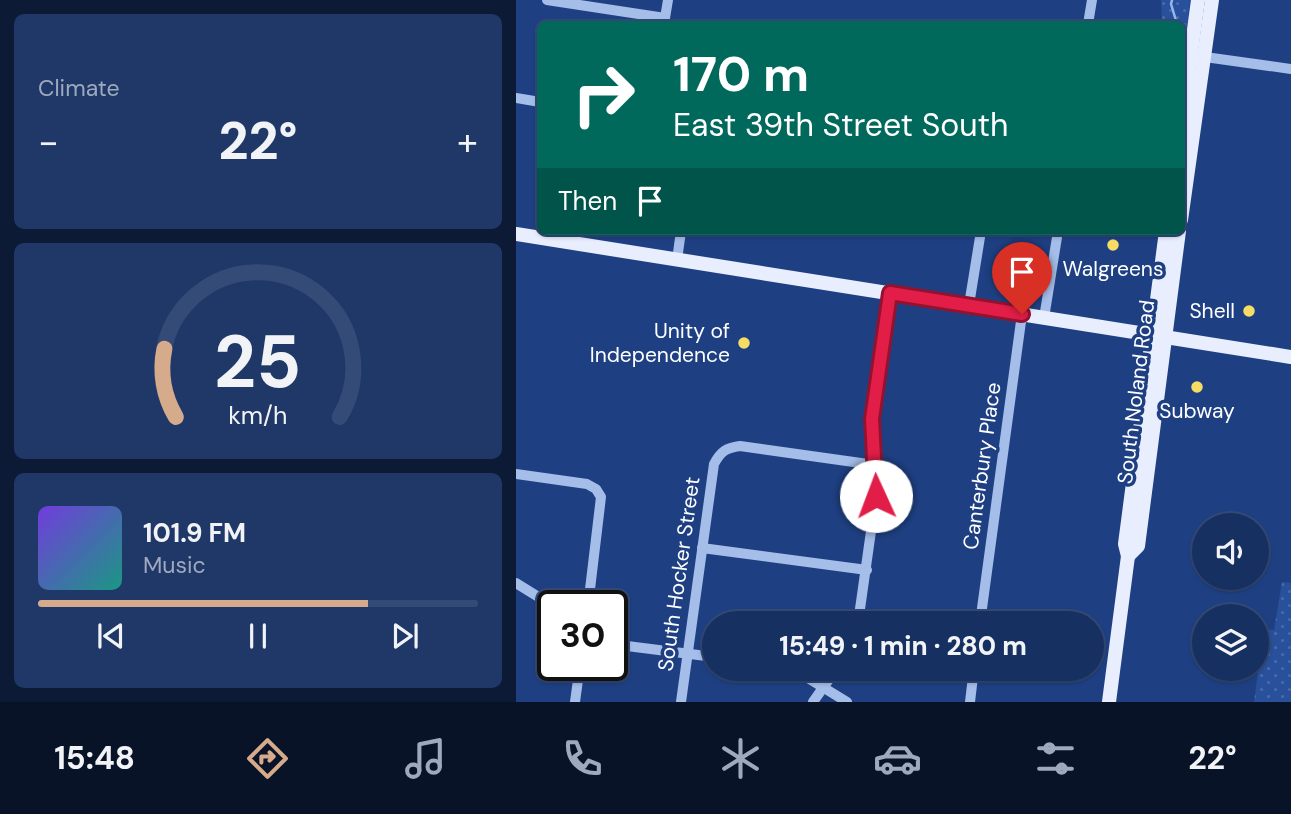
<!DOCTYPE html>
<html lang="en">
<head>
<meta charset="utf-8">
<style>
  :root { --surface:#163062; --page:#1f3868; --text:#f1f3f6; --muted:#9ea9be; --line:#354b77; --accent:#d6ab8b }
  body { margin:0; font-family:"DM Sans",sans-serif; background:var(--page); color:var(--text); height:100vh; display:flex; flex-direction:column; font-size:26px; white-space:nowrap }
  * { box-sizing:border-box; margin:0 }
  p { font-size:23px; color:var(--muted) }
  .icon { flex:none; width:38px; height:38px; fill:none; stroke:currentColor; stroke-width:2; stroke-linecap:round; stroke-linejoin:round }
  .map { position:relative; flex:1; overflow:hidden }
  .sheet { display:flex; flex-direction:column; gap:14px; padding:14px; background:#0c1a36; width:516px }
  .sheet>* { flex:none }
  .banner { position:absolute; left:21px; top:21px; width:648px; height:214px; border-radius:10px; box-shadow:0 2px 5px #0004,0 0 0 2px var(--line); background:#00695c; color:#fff; overflow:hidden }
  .fabs { position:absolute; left:676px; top:513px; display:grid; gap:14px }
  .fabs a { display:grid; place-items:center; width:77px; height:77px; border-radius:50%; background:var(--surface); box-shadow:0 2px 5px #0004,0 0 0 2px var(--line); font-size:35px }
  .speed { position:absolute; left:21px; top:590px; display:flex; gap:14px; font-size:35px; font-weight:700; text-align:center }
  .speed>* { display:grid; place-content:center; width:91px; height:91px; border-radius:50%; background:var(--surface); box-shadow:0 2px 5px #0004,0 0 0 2px var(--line); line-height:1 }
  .speed .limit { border:4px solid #111; border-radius:10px; background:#fff; color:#111 }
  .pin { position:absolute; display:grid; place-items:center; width:60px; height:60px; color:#fff; margin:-72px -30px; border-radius:50% 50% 50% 0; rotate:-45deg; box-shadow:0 0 7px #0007 }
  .pin .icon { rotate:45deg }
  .me { position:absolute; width:77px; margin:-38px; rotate:358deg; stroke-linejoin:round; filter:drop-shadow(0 0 5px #0008) }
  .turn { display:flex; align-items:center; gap:24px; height:147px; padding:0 21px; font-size:32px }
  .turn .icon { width:91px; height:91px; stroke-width:2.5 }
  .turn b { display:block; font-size:49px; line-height:60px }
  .then { display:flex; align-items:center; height:66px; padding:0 21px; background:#0003; gap:14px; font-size:26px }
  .big { font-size:52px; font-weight:800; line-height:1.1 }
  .sheet .widget { flex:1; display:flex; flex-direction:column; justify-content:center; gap:10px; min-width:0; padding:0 24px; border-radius:10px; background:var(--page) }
  .sheet .dial { align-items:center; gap:0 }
  .dial svg { height:182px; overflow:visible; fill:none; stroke:var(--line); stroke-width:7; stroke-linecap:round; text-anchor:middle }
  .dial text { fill:var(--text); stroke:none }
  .song { display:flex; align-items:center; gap:21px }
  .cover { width:84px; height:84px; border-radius:10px; background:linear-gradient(135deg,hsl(260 70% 55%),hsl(170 70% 35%)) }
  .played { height:7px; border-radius:4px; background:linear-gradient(90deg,var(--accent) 75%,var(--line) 75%) }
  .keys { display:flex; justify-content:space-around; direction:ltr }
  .heat { display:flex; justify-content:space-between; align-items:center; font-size:38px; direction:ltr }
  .trip { position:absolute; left:186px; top:611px; width:402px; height:70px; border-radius:35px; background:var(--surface); box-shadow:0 2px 5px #0004,0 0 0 2px var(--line); font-weight:800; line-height:70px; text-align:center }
  .dock { display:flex; height:112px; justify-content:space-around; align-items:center; background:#091327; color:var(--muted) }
  .dock .icon { width:49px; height:49px }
  .dock .active { color:var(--accent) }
  .dock b { font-size:32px; color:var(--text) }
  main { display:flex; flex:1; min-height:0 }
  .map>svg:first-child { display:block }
</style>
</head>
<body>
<main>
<section class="sheet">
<div class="widget"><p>Climate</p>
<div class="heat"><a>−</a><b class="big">22°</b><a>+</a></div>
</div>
<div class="widget dial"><svg viewBox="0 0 100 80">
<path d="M14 69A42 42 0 1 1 86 69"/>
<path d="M14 69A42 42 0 0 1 9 39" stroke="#d6ab8b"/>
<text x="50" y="56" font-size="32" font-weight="700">25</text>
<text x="50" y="72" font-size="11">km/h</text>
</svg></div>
<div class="widget">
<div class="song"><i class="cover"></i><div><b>101.9 FM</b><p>Music</p></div></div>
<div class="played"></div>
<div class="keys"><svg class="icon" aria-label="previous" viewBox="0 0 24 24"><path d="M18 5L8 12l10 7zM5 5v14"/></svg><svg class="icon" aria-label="pause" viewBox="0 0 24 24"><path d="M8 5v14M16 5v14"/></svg><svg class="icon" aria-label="next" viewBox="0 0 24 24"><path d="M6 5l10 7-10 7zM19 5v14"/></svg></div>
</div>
</section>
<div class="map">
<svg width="775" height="702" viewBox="0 0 775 702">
  <defs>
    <pattern id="grass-dots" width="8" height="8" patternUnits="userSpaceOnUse" patternTransform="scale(1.75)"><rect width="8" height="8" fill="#28509b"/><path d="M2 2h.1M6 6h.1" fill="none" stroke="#486aaa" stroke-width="1.8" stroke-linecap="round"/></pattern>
  </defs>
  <rect width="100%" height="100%" fill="#1e4083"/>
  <!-- grass -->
  <g fill="url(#grass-dots)">
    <polygon points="645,0 674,0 671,27 665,41 665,24 646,24"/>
    <polygon points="766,582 775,583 775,702 738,702 748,629 758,630"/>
  </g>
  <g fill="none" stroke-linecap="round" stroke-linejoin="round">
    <!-- stream -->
    <polyline stroke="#98b6eb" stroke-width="2.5" points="656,0 655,4 661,24"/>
    <!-- minor -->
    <g stroke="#a5bde9" stroke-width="10">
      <polyline points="31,0 149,18"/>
      <polyline points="148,24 152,0"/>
      <polyline points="572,24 576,0"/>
      <polyline points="665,58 689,57 775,69"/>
      <polyline points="0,98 24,102"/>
      <polyline points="161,260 165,231"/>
      <polyline points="453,305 465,231"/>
      <polyline points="528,318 542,231"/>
      <polyline points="0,474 71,484 80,489 85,497 72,606"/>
      <polyline points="186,548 351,570"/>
      <polyline points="0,583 37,606"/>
      <polyline points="342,623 360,496 356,419 374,293"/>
      <polyline points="464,623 506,314"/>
      <polyline points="96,641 111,646 198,657"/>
      <polyline points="272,668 287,675 331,702"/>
      <polyline points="59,702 64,665"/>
      <path d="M 165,702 L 198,464 C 205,451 210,448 224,446 L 359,465"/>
      <polyline points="297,702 321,668"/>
      <polyline points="454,702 458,668"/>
    </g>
    <!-- major -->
    <g stroke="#e8eefe" stroke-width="14">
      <polyline points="665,126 682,0"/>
      <polyline points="665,220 696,0"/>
      <polyline points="0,234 775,357"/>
      <polyline points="612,556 622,546 663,231"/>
      <polyline points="593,702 612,556 609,544 650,231"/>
    </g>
  </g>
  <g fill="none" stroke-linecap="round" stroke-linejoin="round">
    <!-- route casing -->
    <g stroke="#92132f" stroke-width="18">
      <polyline id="route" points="360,496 356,419 374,293 506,314"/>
    </g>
    <!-- route -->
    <use href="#route" stroke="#e11d48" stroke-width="12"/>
  </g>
  <!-- markers -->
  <g fill="#f8dd64" stroke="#1e4083" stroke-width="2.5">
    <circle cx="597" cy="245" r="7"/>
    <circle cx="733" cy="311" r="7"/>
    <circle cx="228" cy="343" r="7"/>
    <circle cx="681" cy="387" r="7"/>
  </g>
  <g text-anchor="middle" stroke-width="7" stroke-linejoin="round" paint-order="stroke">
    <!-- poi labels -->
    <g font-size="21" fill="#fff" stroke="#1e4083">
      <text x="597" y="276">Walgreens</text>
      <text x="719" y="318" text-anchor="end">Shell</text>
      <text x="214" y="338" text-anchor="end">Unity of<tspan x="214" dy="24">Independence</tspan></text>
      <text x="681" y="418">Subway</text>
    </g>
    <!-- street labels -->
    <g font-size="21" fill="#fff" stroke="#1e4083">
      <text transform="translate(620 392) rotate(-83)" y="7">South Noland Road</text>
      <text transform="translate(466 466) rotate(-82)" y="7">Canterbury Place</text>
      <text transform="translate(163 574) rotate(-82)" y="7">South Hocker Street</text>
    </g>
  </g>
</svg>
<div class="fabs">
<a><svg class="icon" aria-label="sound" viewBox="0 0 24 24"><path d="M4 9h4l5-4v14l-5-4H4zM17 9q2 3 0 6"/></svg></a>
<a><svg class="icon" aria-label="layers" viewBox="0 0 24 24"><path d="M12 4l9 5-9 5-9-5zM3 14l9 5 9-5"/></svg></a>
</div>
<div class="speed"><div class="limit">30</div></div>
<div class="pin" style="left:506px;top:314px;background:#d93025"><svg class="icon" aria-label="arrive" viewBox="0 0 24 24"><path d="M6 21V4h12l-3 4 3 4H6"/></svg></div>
<svg class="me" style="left:360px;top:496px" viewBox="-20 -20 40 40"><circle r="19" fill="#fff"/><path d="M0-13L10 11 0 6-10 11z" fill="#e11d48"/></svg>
<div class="trip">15:49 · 1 min · 280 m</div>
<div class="banner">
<div class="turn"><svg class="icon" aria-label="right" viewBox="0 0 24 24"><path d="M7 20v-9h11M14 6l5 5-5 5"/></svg><div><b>170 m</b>East 39th Street South</div></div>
<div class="then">Then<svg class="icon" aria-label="arrive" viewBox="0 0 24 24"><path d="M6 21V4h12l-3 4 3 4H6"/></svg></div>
</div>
</div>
</main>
<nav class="dock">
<b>15:48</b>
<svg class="icon active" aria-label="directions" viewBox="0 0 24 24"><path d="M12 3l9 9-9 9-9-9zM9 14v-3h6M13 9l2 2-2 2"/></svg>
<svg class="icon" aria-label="music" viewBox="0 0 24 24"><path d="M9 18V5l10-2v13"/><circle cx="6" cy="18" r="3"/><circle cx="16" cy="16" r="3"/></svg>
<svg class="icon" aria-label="phone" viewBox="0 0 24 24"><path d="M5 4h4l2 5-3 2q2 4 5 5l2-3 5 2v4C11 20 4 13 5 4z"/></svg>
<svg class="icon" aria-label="climate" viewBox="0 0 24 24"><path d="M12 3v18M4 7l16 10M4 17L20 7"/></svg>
<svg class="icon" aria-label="car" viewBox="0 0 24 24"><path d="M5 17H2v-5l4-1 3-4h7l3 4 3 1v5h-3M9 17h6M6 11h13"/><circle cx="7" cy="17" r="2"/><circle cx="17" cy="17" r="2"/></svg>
<svg class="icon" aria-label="filters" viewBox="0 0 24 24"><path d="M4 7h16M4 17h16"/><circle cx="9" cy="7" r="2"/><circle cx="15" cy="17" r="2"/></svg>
<b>22°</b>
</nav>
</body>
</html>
